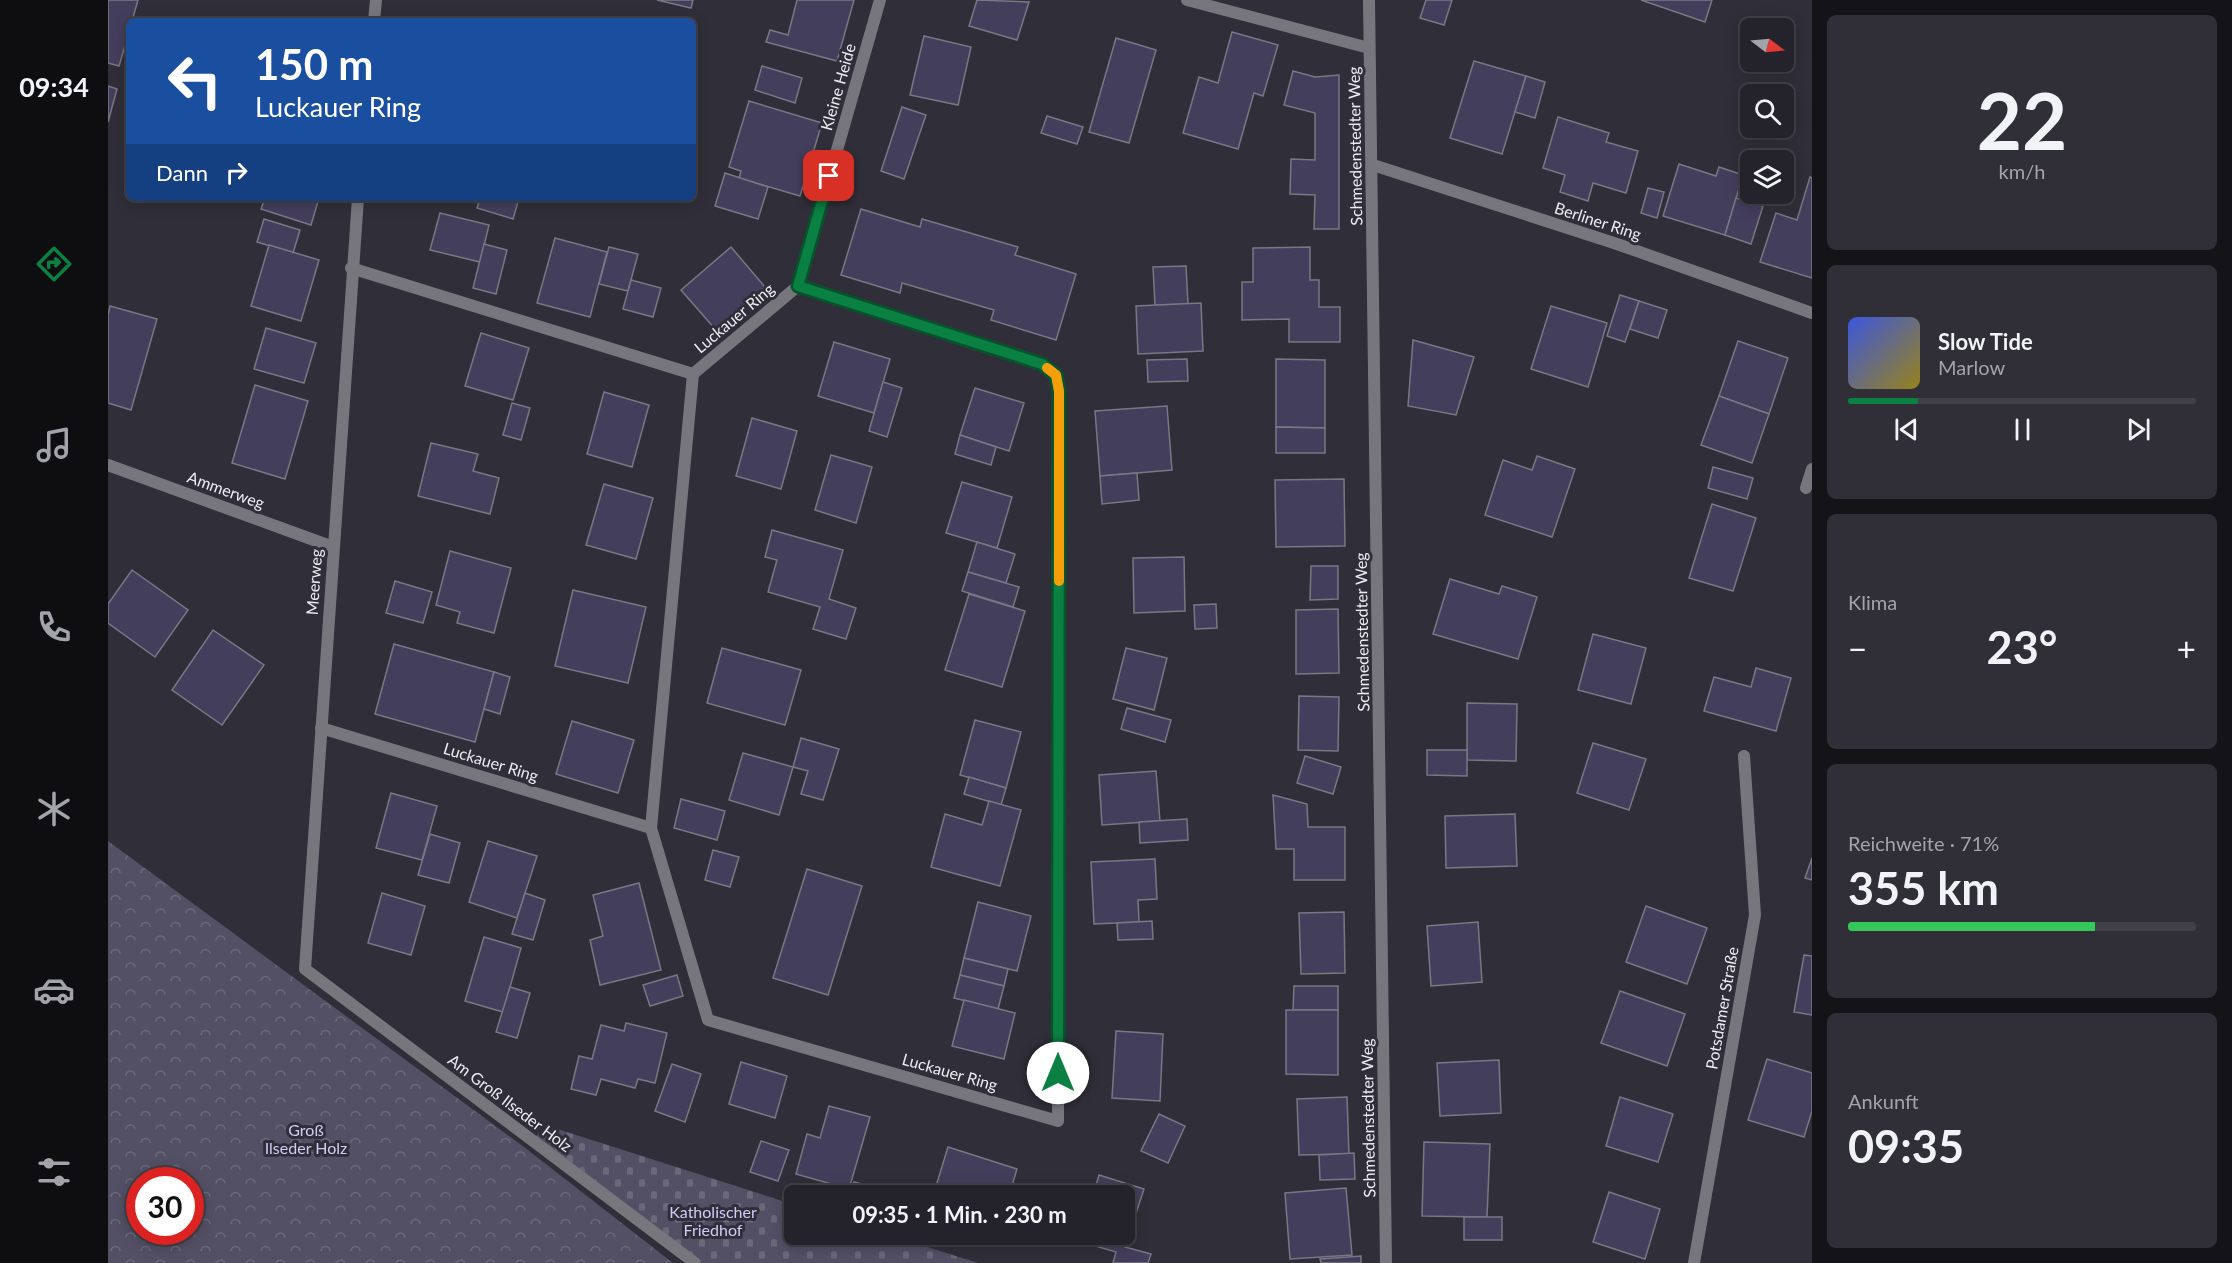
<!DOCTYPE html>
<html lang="de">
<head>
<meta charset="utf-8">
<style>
  :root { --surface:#24232b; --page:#302f37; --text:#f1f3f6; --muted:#a3a4a9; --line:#414047; --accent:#0b8043 }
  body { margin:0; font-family:Lato,sans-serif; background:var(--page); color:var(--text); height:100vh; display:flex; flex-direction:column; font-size:22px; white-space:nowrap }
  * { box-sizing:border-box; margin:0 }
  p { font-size:20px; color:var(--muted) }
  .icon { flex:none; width:33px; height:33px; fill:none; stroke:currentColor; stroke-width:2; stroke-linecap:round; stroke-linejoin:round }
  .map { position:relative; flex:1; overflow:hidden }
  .sheet { display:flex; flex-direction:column; gap:15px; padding:15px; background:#141318; width:420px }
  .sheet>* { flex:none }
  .hud { position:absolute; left:18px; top:18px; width:570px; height:183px; border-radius:9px; box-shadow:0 3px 15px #0003,0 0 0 2px var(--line); background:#1a4fa0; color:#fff; overflow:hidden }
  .needle { width:39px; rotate:106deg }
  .tools { position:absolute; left:1632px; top:18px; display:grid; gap:12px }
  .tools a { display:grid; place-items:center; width:54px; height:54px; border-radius:9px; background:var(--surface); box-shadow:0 3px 15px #0003,0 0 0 2px var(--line); font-size:30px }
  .speed { position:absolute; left:18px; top:1167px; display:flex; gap:12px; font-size:30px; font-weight:700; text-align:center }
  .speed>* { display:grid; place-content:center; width:78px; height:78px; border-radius:50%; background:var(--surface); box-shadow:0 3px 15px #0003,0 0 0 2px var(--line); line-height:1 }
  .speed .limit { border:9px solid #d22; background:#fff; color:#111 }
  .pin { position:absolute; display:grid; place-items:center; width:51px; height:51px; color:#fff; margin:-26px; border-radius:12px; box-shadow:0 3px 9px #0006 }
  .me { position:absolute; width:66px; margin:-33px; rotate:0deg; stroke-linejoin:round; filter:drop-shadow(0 0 4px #0008) }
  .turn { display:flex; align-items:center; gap:21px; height:126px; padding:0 30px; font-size:27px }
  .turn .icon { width:78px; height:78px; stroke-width:2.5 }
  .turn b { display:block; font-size:42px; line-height:51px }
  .then { display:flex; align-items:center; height:57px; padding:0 30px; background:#0003; gap:12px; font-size:22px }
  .big { font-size:45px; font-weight:700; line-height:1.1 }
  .sheet .card { flex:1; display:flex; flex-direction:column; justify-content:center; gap:9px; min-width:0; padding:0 21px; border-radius:9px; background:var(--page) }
  .sheet .dial { align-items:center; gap:0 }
  .dial b { font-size:78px; line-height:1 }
  .song { display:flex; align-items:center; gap:18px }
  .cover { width:72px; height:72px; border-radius:9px; background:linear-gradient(135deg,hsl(230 70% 55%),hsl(50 70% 35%)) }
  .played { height:6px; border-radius:3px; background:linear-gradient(90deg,var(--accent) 20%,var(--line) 20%) }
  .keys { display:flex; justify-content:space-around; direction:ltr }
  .heat { display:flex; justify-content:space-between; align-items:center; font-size:33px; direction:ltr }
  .charge { height:9px; border-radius:4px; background:linear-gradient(90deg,#34c759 71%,var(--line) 0) }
  .trip { position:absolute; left:676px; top:1185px; width:351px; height:60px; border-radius:9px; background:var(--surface); box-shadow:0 3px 15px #0003,0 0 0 2px var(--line); font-weight:700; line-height:60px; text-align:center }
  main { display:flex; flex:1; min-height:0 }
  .tab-bar { display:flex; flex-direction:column; width:108px; justify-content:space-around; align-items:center; background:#0e0e11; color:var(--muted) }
  .tab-bar .icon { width:42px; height:42px }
  .tab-bar .current { color:var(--accent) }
  .tab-bar b { font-size:27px; color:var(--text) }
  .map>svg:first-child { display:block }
</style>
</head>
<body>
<main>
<nav class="tab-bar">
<b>09:34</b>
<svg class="icon current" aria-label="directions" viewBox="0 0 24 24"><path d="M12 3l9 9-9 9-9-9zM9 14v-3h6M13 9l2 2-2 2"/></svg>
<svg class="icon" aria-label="music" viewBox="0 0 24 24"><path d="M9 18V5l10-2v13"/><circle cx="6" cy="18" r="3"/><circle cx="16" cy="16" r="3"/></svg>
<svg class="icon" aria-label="phone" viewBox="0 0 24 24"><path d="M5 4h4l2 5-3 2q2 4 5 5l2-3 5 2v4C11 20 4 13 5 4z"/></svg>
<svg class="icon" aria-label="climate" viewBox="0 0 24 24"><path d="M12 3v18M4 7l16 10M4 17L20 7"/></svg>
<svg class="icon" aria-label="car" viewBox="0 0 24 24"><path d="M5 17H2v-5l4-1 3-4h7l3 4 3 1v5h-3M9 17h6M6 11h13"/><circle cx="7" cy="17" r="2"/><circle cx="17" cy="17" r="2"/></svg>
<svg class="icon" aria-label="filters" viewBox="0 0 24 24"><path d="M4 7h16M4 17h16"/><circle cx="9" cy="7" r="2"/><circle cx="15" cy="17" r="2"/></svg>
</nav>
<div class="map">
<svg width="1704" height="1263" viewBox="0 0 1704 1263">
  <defs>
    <pattern id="forest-crowns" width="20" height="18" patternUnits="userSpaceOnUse" patternTransform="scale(1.5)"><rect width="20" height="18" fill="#534f65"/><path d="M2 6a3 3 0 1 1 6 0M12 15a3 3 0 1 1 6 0" fill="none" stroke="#6c687c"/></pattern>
    <pattern id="cemetery-stones" width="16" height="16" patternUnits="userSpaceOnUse" patternTransform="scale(1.5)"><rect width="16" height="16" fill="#534f65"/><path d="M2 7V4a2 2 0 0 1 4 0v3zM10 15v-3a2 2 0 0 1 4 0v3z" fill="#6c687c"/></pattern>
  </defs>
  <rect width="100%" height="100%" fill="#302f39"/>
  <!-- forest -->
  <path fill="url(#forest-crowns)" fill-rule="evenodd" d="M 0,841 L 416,1147 L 565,1263 L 0,1263 ZM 32,1180 L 82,1180 L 82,1232 L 32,1232 Z"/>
  <!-- cemetery -->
  <polygon fill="url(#cemetery-stones)" points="440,1126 687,1205 687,1234 781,1235 870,1263 594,1263 428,1136"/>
  <!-- building -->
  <g fill="#443e5d" stroke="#797783" stroke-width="1.5">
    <polygon points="0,0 30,0 24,21 21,21 21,32 11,66 0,63"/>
    <polygon points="549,0 585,0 583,8"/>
    <polygon points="689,0 746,0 729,61 658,42 662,30 680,35"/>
    <polygon points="869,0 921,2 909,40 861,26"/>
    <polygon points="1318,0 1344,0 1336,25 1312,18"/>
    <polygon points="1533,0 1604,0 1597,22"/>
    <polygon points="1124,32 1170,45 1155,96 1146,93 1130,149 1075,133 1091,77 1110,83"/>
    <polygon points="816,36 863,47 850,105 802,95"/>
    <polygon points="1008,38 1048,50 1021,143 981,132"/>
    <polygon points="1366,61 1418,76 1394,154 1342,138"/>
    <polygon points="654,66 694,78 687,103 647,90"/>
    <polygon points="1185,71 1207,77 1231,75 1231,229 1206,229 1207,195 1182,194 1183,159 1207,160 1207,113 1176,105"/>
    <polygon points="1418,76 1437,82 1427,118 1407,112"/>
    <polygon points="0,86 9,89 0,122"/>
    <polygon points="641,101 714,123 692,196 631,178 633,171 621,167"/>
    <polygon points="794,107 818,115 796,179 773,171"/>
    <polygon points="939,116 975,127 969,144 933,133"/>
    <polygon points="1450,117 1501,133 1498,142 1530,151 1518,193 1485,183 1480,201 1452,192 1457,175 1435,168"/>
    <polygon points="1571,164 1608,176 1611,167 1635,175 1617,235 1555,216"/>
    <polygon points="617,173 660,187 650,219 607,206"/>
    <polygon points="1702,177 1704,178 1704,278 1652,262 1668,213 1689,220"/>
    <polygon points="1540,188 1556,192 1549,218 1533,213"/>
    <polygon points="157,198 211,198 203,225 153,209"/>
    <polygon points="372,198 397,198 410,202 405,219 369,208"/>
    <polygon points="1628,198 1655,206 1643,244 1617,235"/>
    <polygon points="753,209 812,227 814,219 910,247 907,255 968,274 948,340 883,320 886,310 845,298 794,283 792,293 733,275"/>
    <polygon points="332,213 381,225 372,262 322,250"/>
    <polygon points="156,219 192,230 185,253 149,242"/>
    <polygon points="447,238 499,252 482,317 429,303"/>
    <polygon points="376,244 399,250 388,294 365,288"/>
    <polygon points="161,245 211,260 193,321 143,306"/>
    <polygon points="501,247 530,254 520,291 491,284"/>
    <polygon points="623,247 657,287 607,329 573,290"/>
    <polygon points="1202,247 1202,280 1211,280 1211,307 1232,307 1232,342 1181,342 1181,319 1134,320 1134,282 1145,282 1145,248"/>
    <polygon points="1078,266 1080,304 1047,305 1045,267"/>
    <polygon points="523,280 553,288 545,317 515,309"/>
    <polygon points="1512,295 1531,301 1517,342 1499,336"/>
    <polygon points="1531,301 1559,310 1550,338 1522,329"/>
    <polygon points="1093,303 1095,351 1030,354 1028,306"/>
    <polygon points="2,306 49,319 23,410 0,403 0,315"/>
    <polygon points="1443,306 1499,323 1480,387 1423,369"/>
    <polygon points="158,328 208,343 196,383 146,369"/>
    <polygon points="373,333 421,348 405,400 357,386"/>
    <polygon points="1305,340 1366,357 1348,415 1300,406"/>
    <polygon points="1630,341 1680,358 1661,414 1611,396"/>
    <polygon points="726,342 782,359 766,413 710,396"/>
    <polygon points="1079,359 1080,381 1040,382 1039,360"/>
    <polygon points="1168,359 1217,360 1217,428 1168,427"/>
    <polygon points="775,382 794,388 779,437 761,431"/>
    <polygon points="147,385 200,401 177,479 124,463"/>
    <polygon points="867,388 916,403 901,451 852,435"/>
    <polygon points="496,392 541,405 524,467 479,454"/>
    <polygon points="1611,396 1661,414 1644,463 1593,445"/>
    <polygon points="404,403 422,408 413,440 395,435"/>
    <polygon points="1059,406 1064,470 992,476 987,411"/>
    <polygon points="644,418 689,431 673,489 628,476"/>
    <polygon points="1168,427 1217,428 1217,453 1168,453"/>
    <polygon points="852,435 888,447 883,465 847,454"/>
    <polygon points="323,443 370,454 365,471 391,478 382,514 310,496"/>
    <polygon points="723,455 764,467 748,523 707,510"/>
    <polygon points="1429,456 1467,469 1444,537 1377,515 1395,460 1424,470"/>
    <polygon points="1605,467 1645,478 1639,499 1600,488"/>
    <polygon points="1029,473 1031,500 994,504 992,476"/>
    <polygon points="1236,479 1237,546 1168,547 1167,480"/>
    <polygon points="854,482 904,497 889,548 838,533"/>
    <polygon points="496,484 545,498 528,559 478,545"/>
    <polygon points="1604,504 1648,518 1625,591 1581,578"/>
    <polygon points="664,530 735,550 721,599 748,608 738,639 705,629 712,607 660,592 669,560 657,557"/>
    <polygon points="869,542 907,554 898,583 860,572"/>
    <polygon points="342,551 403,568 386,633 349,623 352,612 328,605"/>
    <polygon points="1076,557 1077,611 1026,613 1025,558"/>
    <polygon points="1203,566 1230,566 1230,599 1202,600"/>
    <polygon points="24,570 80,610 47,657 0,623 0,604"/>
    <polygon points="860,572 911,587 905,607 854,591"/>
    <polygon points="1342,579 1391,594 1394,586 1429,597 1410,659 1325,634"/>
    <polygon points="287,581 324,592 315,623 278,613"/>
    <polygon points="465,590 538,607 520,683 447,666"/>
    <polygon points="861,594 917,611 894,687 837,670"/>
    <polygon points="1108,604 1109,628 1087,629 1086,605"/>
    <polygon points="1230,609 1231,673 1188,674 1188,610"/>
    <polygon points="105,630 156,665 114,725 64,690"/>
    <polygon points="1485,634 1538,648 1523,704 1470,690"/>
    <polygon points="286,644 386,672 367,742 267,714"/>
    <polygon points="614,648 693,670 677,725 599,703"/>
    <polygon points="1018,648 1059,658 1046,710 1005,699"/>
    <polygon points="1648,668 1683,678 1668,731 1596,711 1606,677 1643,687"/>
    <polygon points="386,672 402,677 392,714 376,709"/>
    <polygon points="1191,696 1231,697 1230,751 1190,750"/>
    <polygon points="1359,703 1409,704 1408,761 1359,760"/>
    <polygon points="1019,708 1063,720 1057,742 1013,729"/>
    <polygon points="867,720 913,732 898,788 852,775"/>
    <polygon points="464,721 526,740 510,793 448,774"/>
    <polygon points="693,738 731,749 715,800 693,794 700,771 685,767"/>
    <polygon points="1485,743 1538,759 1521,810 1469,793"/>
    <polygon points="1319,750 1359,750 1359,776 1319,775"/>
    <polygon points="635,753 685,767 671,815 621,800"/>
    <polygon points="1197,756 1233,767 1225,794 1189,783"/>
    <polygon points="1048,771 1052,821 994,825 991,775"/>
    <polygon points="861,777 898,788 893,805 856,794"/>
    <polygon points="283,793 329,806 314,860 268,848"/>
    <polygon points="1165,795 1199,804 1200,827 1237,827 1237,880 1186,880 1186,849 1168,849"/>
    <polygon points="573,799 617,811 609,840 566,828"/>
    <polygon points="881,801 913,810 892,886 823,867 837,814 874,825"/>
    <polygon points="1407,814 1409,866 1338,868 1337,816"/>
    <polygon points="1079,819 1080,840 1032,843 1031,822"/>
    <polygon points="322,834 352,843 341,883 310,875"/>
    <polygon points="380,841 429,856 409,918 361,902"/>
    <polygon points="605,850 631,857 622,887 597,880"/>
    <polygon points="1704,858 1704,880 1697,878"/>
    <polygon points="1047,859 1049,899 1030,900 1031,922 986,924 983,862"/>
    <polygon points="699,869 754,886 720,995 665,978"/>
    <polygon points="531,883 553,970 492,985 482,940 495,936 485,895"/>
    <polygon points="274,893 317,906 303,955 260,943"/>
    <polygon points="417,893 437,900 425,940 404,934"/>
    <polygon points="870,902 923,916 909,971 856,958"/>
    <polygon points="1538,906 1599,928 1579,984 1518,962"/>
    <polygon points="1236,912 1237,973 1193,974 1191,913"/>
    <polygon points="1044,921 1045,939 1010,940 1009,923"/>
    <polygon points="1370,922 1374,982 1323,986 1319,926"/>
    <polygon points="376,937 413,948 395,1012 357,1001"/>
    <polygon points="1696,955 1704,956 1704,1015 1686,1012"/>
    <polygon points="856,958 900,969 896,986 852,975"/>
    <polygon points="569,975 575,996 542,1006 535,985"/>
    <polygon points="852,975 896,986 890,1009 846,998"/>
    <polygon points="1186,986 1230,986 1230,1010 1185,1010"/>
    <polygon points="402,987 422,993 409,1038 388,1032"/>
    <polygon points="1512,991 1577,1014 1559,1066 1493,1043"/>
    <polygon points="856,1000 907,1013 896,1059 844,1046"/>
    <polygon points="1178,1010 1230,1010 1230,1075 1178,1074"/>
    <polygon points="518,1023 559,1033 547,1083 530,1079 527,1088 493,1079 488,1095 463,1089 471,1056 484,1059 493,1025 516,1031"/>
    <polygon points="1008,1031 1055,1034 1052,1101 1004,1098"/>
    <polygon points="1659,1059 1704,1073 1704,1111 1696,1137 1640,1120"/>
    <polygon points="1391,1060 1393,1113 1332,1116 1329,1063"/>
    <polygon points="633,1062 679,1076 667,1118 621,1104"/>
    <polygon points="564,1064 593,1074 577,1122 547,1111"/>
    <polygon points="1239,1097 1241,1154 1191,1155 1189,1099"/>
    <polygon points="1512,1097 1565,1114 1550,1162 1498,1146"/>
    <polygon points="721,1106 762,1117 741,1189 688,1174 699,1134 712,1138"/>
    <polygon points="1051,1114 1077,1126 1060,1163 1033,1151"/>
    <polygon points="653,1141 681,1150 670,1181 642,1172"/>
    <polygon points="1316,1142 1382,1144 1379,1217 1314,1216"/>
    <polygon points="840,1147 909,1169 901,1196 825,1196"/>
    <polygon points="1246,1153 1247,1179 1212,1180 1211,1155"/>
    <polygon points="991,1175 1036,1189 1017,1247 1043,1254 1040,1263 1005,1263 1008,1252 950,1235 1017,1234 1017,1196 985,1196"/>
    <polygon points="746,1182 775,1189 773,1196 742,1196"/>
    <polygon points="1238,1188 1244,1255 1182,1259 1177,1193"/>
    <polygon points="1501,1192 1552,1209 1537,1259 1485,1242"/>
    <rect x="1356" y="1217" width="38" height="23"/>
    <polygon points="857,1234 889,1234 887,1244"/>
    <polygon points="1253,1256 1253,1263 1213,1263 1212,1259"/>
  </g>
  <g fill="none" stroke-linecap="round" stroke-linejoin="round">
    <!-- minor -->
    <g stroke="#77767c" stroke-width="12">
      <polyline points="1079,0 1261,48"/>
      <polyline points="1261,0 1278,1263"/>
      <polyline points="266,21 268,0"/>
      <polyline points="1265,165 1509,244 1704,313"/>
      <polyline points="250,198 197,969 587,1263"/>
      <polyline points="243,268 585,374"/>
      <polyline points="690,286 772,0"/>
      <polyline points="0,465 225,547"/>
      <polyline points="1698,488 1704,469"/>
      <polyline points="213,728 543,828 600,1020 950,1121 951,391 948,375 934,364 690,286 585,374 543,828"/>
      <polyline points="1586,1263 1647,915 1636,756"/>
    </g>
  </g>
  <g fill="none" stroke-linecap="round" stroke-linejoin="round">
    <!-- route casing -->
    <g stroke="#07532c" stroke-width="15">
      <polyline id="route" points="721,176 690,286 934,364 948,375 951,391 950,1073"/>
    </g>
    <!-- route -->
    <use href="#route" stroke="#0b8043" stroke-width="10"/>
    <!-- slow -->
    <polyline stroke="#f59e0b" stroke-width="10" points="939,368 948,375 951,391 951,581"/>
  </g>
  <g text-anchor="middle" stroke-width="6" stroke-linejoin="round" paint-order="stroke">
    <!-- street labels -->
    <g font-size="16" fill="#edecf2" stroke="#302f39">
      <text transform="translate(730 87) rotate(-74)" y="6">Kleine Heide</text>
      <text transform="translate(1247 146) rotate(-91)" y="6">Schmedenstedter Weg</text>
      <text transform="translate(1490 221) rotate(18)" y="6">Berliner Ring</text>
      <text transform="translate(626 318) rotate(-40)" y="6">Luckauer Ring</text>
      <text transform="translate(118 490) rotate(20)" y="6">Ammerweg</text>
      <text transform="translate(206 582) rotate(-86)" y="6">Meerweg</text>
      <text transform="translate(1254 632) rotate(-91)" y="6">Schmedenstedter Weg</text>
      <text transform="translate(383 762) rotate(17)" y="6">Luckauer Ring</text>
      <text transform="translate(1614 1008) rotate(-80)" y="6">Potsdamer Straße</text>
      <text transform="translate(842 1072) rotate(16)" y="6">Luckauer Ring</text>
      <text transform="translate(402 1103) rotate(37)" y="6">Am Groß Ilseder Holz</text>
      <text transform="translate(1260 1118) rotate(-91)" y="6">Schmedenstedter Weg</text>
    </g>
    <!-- park labels -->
    <g font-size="16" fill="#d1c9f9" stroke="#302f39">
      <text x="198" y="1136">Groß<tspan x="198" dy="18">Ilseder Holz</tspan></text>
      <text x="605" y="1218">Katholischer<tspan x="605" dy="18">Friedhof</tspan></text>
    </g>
  </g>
</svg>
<div class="tools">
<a><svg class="needle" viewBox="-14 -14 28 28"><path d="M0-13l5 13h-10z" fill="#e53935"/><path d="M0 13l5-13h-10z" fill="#a3a4a9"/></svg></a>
<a><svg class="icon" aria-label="search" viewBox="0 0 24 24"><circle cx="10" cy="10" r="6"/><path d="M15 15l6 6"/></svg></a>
<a><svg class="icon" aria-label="layers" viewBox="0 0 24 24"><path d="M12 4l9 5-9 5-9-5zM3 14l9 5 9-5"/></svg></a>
</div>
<div class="speed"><div class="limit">30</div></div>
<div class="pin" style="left:721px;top:176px;background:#d93025"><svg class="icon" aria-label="arrive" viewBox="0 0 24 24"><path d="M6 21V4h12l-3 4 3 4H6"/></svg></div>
<svg class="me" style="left:950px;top:1073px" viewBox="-20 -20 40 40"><circle r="19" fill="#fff"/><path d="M0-13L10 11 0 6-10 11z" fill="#0b8043"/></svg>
<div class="trip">09:35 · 1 Min. · 230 m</div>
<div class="hud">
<div class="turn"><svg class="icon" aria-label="left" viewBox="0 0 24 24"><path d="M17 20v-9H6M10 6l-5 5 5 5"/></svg><div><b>150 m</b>Luckauer Ring</div></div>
<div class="then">Dann<svg class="icon" aria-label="right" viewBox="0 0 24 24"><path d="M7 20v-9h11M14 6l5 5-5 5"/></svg></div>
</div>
</div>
<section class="sheet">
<div class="card dial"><b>22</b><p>km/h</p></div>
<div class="card">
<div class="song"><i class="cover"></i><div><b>Slow Tide</b><p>Marlow</p></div></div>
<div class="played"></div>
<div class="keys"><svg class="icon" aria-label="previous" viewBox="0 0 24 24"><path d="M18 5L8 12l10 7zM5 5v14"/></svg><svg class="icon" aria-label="pause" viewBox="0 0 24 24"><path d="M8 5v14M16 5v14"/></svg><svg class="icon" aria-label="next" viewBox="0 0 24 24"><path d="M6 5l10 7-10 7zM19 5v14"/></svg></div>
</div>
<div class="card"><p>Klima</p>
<div class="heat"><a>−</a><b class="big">23°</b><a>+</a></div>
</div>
<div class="card"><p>Reichweite · 71%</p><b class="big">355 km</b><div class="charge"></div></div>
<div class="card"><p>Ankunft</p><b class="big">09:35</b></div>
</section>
</main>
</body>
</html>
